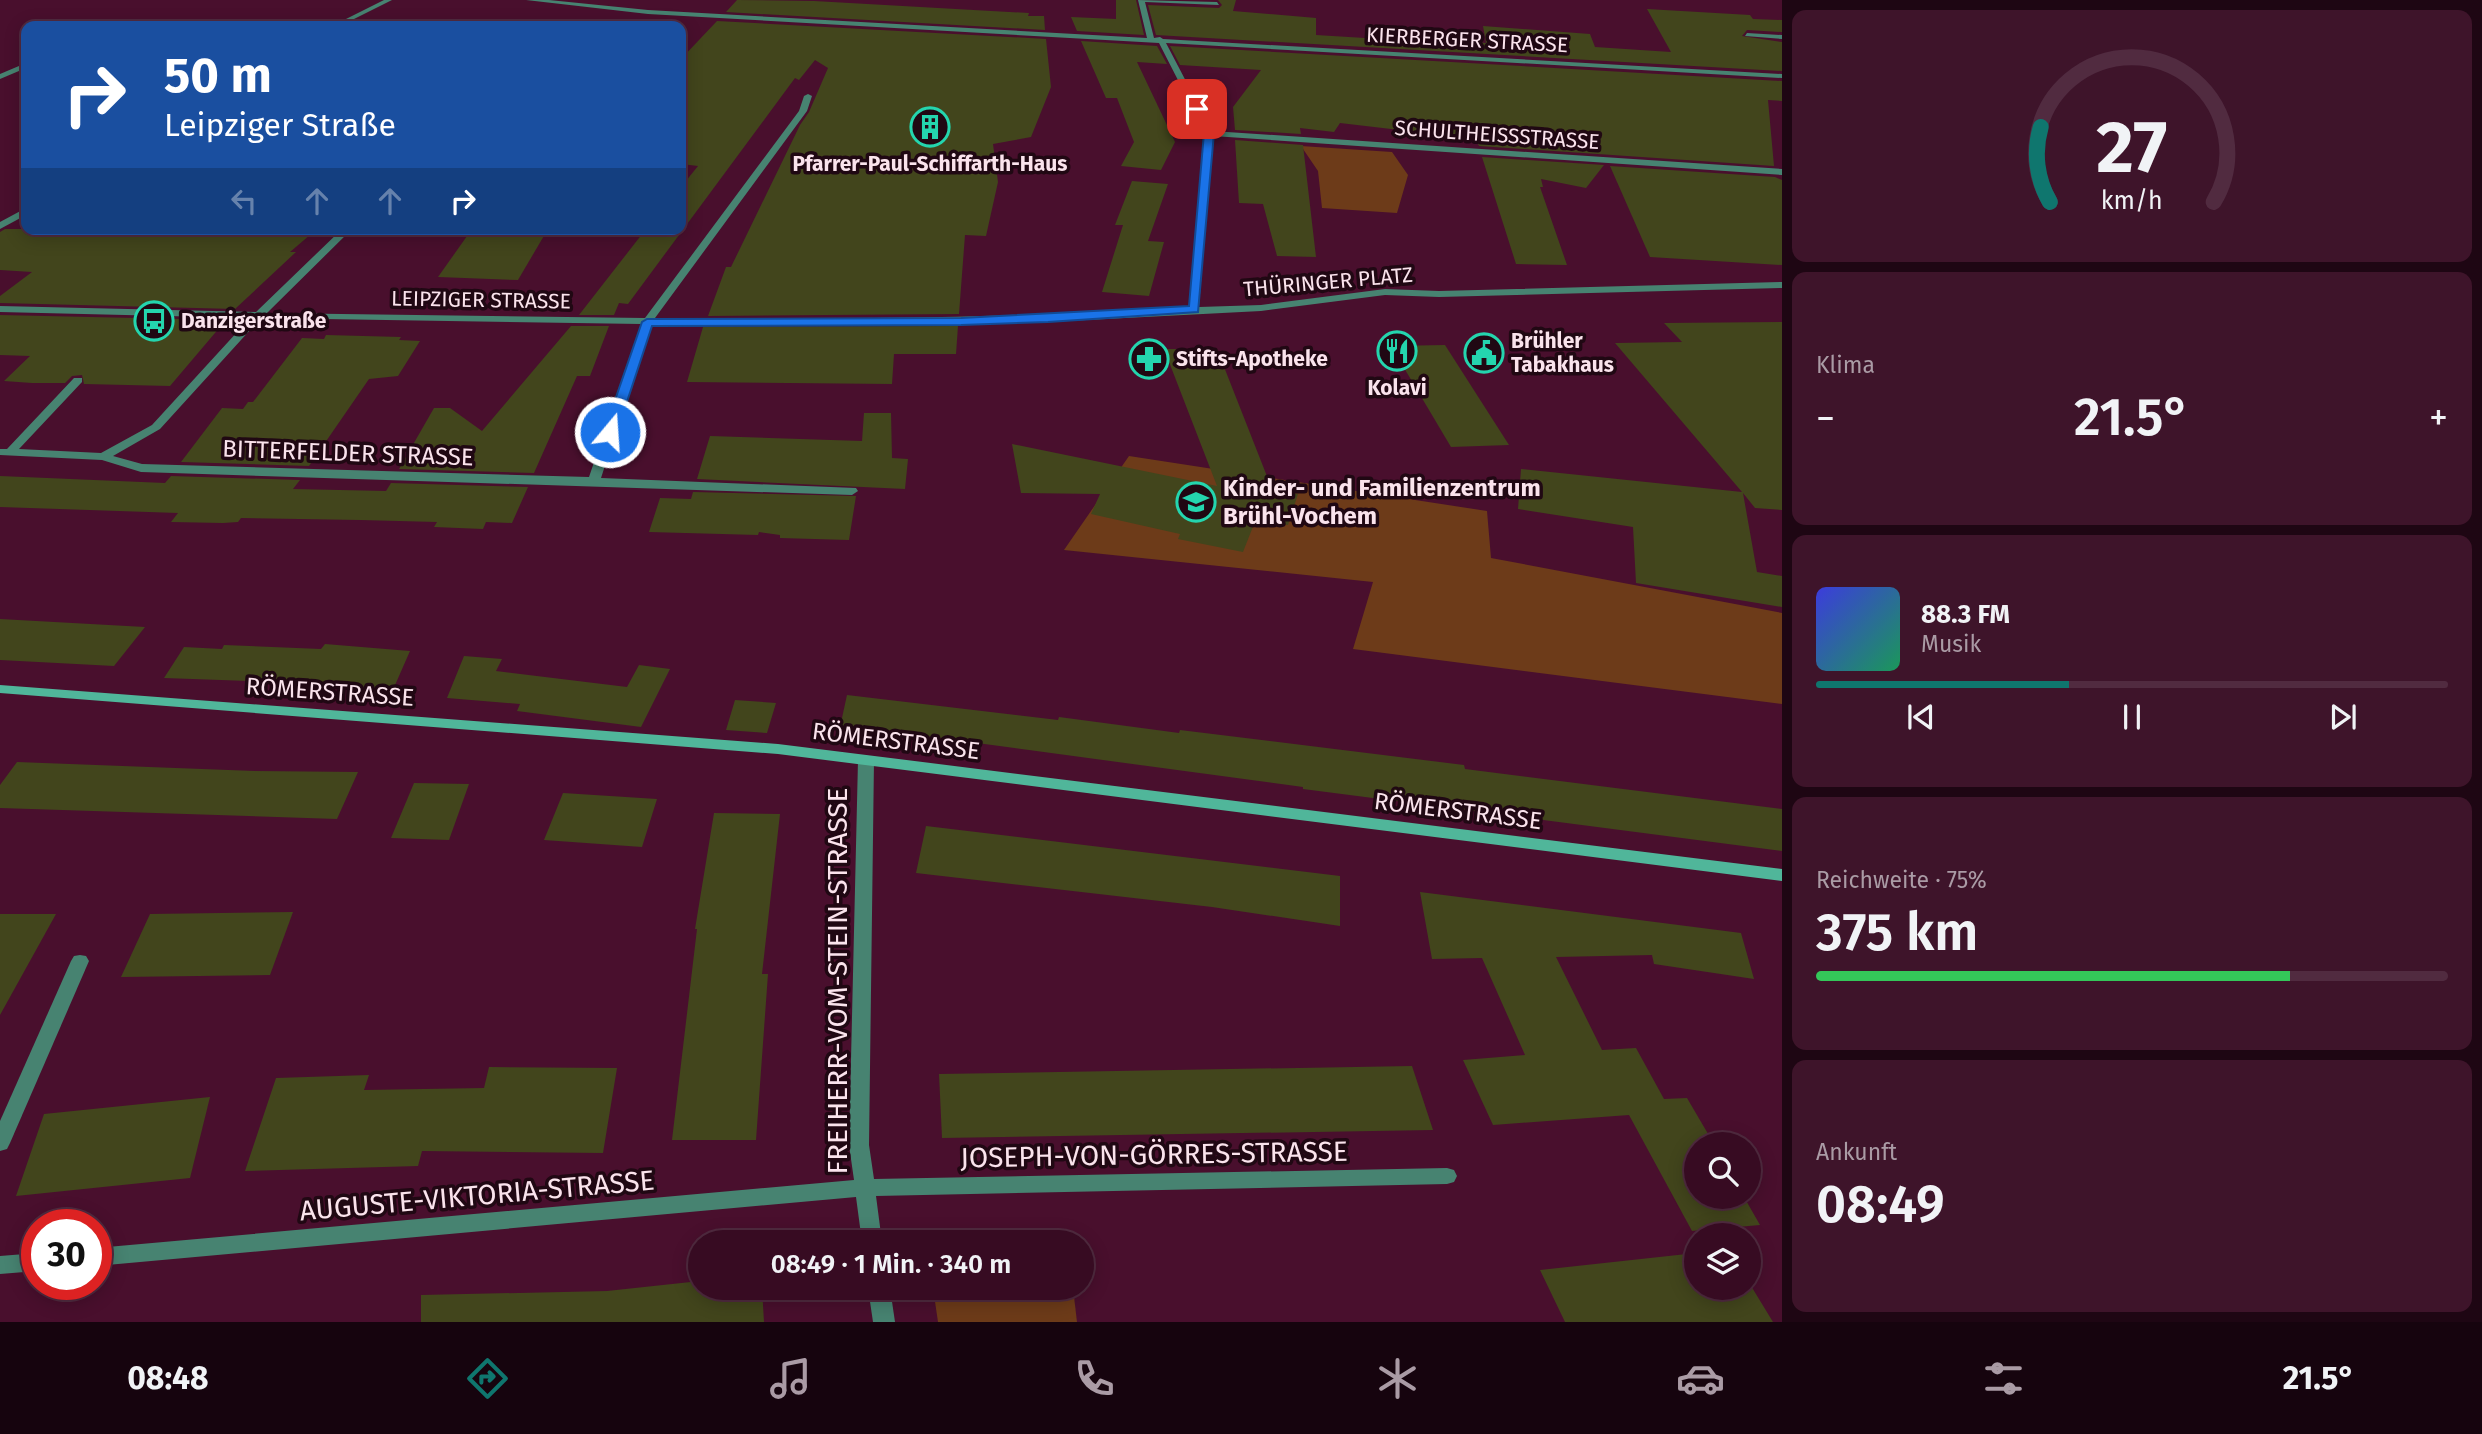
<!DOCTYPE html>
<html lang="de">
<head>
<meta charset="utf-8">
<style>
  :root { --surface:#370b22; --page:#3e142a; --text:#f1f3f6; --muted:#aa9ba5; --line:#512b40; --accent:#0f766e }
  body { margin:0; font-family:"Fira Sans",sans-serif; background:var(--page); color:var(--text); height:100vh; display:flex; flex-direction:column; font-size:26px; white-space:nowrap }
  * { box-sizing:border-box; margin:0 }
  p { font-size:23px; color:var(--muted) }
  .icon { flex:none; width:38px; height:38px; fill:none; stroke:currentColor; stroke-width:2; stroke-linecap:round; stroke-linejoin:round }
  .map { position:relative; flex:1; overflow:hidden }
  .panel { display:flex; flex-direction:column; gap:10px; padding:10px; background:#1e0613; width:700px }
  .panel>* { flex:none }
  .top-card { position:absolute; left:21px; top:21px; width:665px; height:214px; border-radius:14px; box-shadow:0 4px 18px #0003,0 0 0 2px var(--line); background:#1a4fa0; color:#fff; overflow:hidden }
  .tools { position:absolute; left:1684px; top:1132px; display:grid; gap:14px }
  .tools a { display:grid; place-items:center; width:77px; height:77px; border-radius:50%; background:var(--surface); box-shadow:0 4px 18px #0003,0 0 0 2px var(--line); font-size:35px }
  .speed { position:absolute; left:21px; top:1209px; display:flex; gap:14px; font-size:35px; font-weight:700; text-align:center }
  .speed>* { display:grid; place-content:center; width:91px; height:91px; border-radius:50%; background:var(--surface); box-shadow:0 4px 18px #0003,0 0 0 2px var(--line); line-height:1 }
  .speed .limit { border:10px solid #d22; background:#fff; color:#111 }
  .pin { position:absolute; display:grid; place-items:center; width:60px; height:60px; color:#fff; margin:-30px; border-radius:14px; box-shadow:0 4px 10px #0006 }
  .me { position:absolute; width:77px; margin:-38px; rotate:18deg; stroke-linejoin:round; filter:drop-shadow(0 0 5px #0008) }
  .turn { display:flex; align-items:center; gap:24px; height:147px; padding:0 28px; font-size:32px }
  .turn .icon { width:91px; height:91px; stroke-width:2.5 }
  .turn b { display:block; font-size:49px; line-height:60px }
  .lanes { display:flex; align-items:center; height:66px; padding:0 28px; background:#0003; justify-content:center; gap:35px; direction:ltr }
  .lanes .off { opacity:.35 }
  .big { font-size:52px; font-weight:600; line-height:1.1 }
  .panel .widget { flex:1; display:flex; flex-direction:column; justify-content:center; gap:10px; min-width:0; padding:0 24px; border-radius:14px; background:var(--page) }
  .panel .dial { align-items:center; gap:0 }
  .dial svg { height:182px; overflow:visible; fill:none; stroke:var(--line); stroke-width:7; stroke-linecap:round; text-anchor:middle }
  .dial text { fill:var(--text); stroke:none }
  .song { display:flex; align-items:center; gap:21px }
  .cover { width:84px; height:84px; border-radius:10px; background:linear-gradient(135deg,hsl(240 70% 55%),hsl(150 70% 35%)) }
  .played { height:7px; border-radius:4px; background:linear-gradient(90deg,var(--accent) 40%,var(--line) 40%) }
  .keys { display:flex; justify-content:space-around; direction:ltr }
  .heat { display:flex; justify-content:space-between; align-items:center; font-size:38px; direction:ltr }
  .charge { height:10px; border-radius:5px; background:linear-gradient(90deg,#34c759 75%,var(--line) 0) }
  .trip { position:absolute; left:688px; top:1230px; width:406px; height:70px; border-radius:35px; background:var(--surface); box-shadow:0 4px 18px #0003,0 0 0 2px var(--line); font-weight:600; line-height:70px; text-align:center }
  .tab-bar { display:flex; height:112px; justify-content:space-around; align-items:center; background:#16040e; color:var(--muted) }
  .tab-bar .icon { width:49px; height:49px }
  .tab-bar .current { color:var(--accent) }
  .tab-bar b { font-size:32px; color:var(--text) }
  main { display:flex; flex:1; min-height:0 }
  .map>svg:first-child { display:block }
</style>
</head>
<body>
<main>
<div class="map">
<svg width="1782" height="1322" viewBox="0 0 1782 1322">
  <rect width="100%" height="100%" fill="#490f2d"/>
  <!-- green -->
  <g fill="#6d3b19">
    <polygon points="1301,146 1392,152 1408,175 1397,213 1322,208 1318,171"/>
    <polygon points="1129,456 1487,511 1491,558 1782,613 1782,704 1353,649 1373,582 1064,550"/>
    <polygon points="1066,1232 1067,1242 949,1242 957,1235"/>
    <polygon points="933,1288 1073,1288 1077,1322 938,1322"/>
  </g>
  <!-- building -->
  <g fill="#42451c">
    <polygon points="737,0 814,1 1029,13 1028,16 1044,16 1045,30 726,12"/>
    <polygon points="1116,0 1136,0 1144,35 1077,31 1071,17 1116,19"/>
    <polygon points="1218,0 1236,0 1233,11 1316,18 1316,35 1463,44 1463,41 1486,43 1483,26 1590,34 1595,47 1671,52 1647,9 1750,15 1753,19 1782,20 1782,32 1747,30 1742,36 1782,42 1782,71 1156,35 1148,5 1219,8 1222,5"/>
    <polygon points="717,21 1046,39 1051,87 1031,137 993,144 998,182 986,236 965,235 959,314 708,316 726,267 731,267 800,125 809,112 828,68 815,60 799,80 795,78 628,304 619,303 614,315 579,315 646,229 681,229 681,187 698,166 681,164 681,59"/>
    <polygon points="1081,41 1157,46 1167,64 1137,62 1175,142 1161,170 1121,166 1134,142 1117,98 1106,98"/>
    <polygon points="1170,46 1782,81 1782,101 1768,100 1774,166 1479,146 1476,139 1340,123 1334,132 1300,128 1301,134 1235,130 1233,107 1261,70 1180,65"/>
    <polygon points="1235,140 1303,145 1316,257 1277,256 1263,204 1239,203"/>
    <polygon points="1482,157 1604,165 1586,188 1541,179 1543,187 1540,187 1567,265 1516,264"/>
    <polygon points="1610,166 1775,177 1782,180 1782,265 1650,257"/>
    <polygon points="1132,181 1168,184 1148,241 1164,242 1149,296 1102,292 1123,225 1115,225"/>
    <polygon points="5,229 317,229 290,252 296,252 235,309 0,303 0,296 32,272 0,270 0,232"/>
    <polygon points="472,229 548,229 518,280 438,277"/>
    <polygon points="0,315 226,320 170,386 84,384 82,375 72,376 65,383 32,383 4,381 30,356 0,355"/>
    <polygon points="1782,322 1782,510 1755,508 1743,493 1757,572 1782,576 1782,607 1636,583 1633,527 1518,509 1521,469 1742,492 1615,343 1682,342 1664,323"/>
    <polygon points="571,326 609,326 590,376 577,376 534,473 399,469 434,408 450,408 482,431"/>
    <polygon points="958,326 956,354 894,354 892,384 687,382 703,327"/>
    <polygon points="326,335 401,337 399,340 420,341 398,376 369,379 309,466 181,462 222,408 243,409 248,402 253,402 302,338 324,339"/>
    <polygon points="1445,345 1509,445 1451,447 1391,346"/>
    <polygon points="1164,349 1217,349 1272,489 1298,494 1288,525 1256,519 1243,552 1178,539 1180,534 1091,514 1100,494 1021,493 1012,444 1217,486"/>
    <polygon points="864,413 891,413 892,458 908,459 905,489 697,479 710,436 862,441"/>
    <polygon points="0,476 165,483 171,476 300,480 293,489 386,491 391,483 528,487 512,523 486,522 483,529 434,527 437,522 360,520 241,518 238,522 223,523 171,522 178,513 0,507"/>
    <polygon points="693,492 856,496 849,540 780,538 780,535 759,532 758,535 649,532 660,498 691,499"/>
    <polygon points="0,619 145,627 114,666 0,660"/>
    <polygon points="325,644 410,651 392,692 275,682 164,678 184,647 222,649 224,645 321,649"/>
    <polygon points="464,656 502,659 496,671 627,687 639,665 670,669 641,727 517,711 520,704 447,698"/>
    <polygon points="847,695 1058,720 1059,717 1179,733 1180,730 1464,765 1465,769 1782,809 1782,851 1303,789 1303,787 925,736 925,734 840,727"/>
    <polygon points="735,700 776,703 767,733 726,730"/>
    <polygon points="17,762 255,771 358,772 337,819 0,808 0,785"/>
    <polygon points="414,783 469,784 449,840 391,838"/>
    <polygon points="563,793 657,799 642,847 544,840"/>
    <polygon points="714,813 780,814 762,974 768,974 756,1140 672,1140 697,929 695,929"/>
    <polygon points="926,826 1340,876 1340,926 1212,907 916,873"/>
    <polygon points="1420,892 1741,933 1754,979 1654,964 1652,955 1556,957 1602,1050 1636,1048 1664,1099 1687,1098 1714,1144 1696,1144 1696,1197 1744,1197 1760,1225 1692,1231 1629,1115 1493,1125 1463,1060 1525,1055 1482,958 1432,959"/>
    <polygon points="293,912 270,975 121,977 150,914"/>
    <polygon points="0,914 56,914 0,1015"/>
    <polygon points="1412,1066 1433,1130 942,1138 939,1074"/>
    <polygon points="489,1067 617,1068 603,1153 422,1151 418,1166 245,1171 276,1078 369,1075 364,1090 484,1088"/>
    <polygon points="210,1097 190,1178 16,1196 44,1114"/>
    <polygon points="1696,1253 1696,1288 1748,1288 1748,1281 1773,1322 1565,1322 1540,1270"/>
    <polygon points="700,1281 700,1288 762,1288 764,1322 421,1322 421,1295 607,1291"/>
  </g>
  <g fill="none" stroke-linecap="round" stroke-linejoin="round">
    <!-- street -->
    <g fill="#478371" fill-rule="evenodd">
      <polygon points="384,0 392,0 340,26 332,26"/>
      <path d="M 526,0 L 549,0 L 648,10 L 1147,38 L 1138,0 L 1217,2 L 1219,5 L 1145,2 L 1154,38 L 1160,37 L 1163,39 L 1782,74 L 1782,78 L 1166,43 L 1212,131 L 1782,169 L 1782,175 L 1213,136 L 1199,307 L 1261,305 L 1385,289 L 1439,291 L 1782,282 L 1782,288 L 1439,297 L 1385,295 L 1261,311 L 1048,322 L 805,326 L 651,324 L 601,478 L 856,488 L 858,491 L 852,495 L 141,472 L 102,460 L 0,455 L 0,449 L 7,449 L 74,378 L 82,378 L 82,382 L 19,449 L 101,453 L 152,425 L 250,318 L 0,312 L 0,306 L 256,312 L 342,229 L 352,229 L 267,313 L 645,318 L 799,111 L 804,96 L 808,94 L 812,96 L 807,111 L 655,318 C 833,320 1011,318 1189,307 L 1205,133 L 1159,43 L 648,14 ZM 261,318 L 641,324 L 589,477 L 142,464 L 113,456 L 160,429 Z"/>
      <polygon points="1747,33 1782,35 1782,39 1745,36"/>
      <polygon points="26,63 26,68 0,79 0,74"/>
      <polygon points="26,208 26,215 0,229 0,222"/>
      <polygon points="866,755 874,760 869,1145 874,1179 1447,1168 1454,1170 1457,1176 1454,1182 1447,1184 876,1196 882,1242 862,1242 856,1197 96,1266 96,1248 854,1180 849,1145 858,760"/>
      <polygon points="80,955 86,956 89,961 10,1143 7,1149 0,1151 0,1121 71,961 74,956"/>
      <polygon points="37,1253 37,1271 0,1274 0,1256"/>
      <polygon points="868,1288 890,1288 895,1322 873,1322"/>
    </g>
    <!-- secondary -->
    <polygon fill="#50b69a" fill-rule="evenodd" points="0,685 778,744 1782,869 1782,881 778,754 0,693"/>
  </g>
  <!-- route -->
  <polygon fill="#1a73e8" stroke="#114b97" stroke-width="2" points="1194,107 1200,107 1214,133 1198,312 1048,322 961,325 652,326 617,432 610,435 604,432 642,322 647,319 961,318 1189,306 1204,133"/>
  <!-- icons -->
  <defs>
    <g id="building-ring" transform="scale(2.0125)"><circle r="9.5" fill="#200813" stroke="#24d5ae" stroke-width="1.5"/><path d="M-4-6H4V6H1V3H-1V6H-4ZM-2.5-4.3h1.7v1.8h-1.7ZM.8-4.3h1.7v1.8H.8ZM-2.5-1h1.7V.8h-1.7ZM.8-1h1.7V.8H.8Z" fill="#24d5ae"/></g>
    <g id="bus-ring" transform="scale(2.0125)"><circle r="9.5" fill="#200813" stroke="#24d5ae" stroke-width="1.5"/><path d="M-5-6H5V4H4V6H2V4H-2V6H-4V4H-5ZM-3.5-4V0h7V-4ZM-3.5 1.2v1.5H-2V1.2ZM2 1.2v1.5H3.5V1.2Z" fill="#24d5ae"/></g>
    <g id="restaurant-ring" transform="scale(2.0125)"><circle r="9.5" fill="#200813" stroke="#24d5ae" stroke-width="1.5"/><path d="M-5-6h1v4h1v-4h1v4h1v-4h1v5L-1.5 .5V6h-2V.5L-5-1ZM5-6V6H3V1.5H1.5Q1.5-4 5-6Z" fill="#24d5ae"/></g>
    <g id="civic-ring" transform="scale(2.0125)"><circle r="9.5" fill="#200813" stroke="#24d5ae" stroke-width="1.5"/><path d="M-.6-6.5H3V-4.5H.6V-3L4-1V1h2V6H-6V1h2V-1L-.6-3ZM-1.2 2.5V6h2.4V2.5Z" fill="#24d5ae"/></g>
    <g id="pharmacy-ring" transform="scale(2.0125)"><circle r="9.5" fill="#200813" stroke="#24d5ae" stroke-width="1.5"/><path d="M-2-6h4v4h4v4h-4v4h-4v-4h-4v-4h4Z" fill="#24d5ae"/></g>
    <g id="school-ring" transform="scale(2.0125)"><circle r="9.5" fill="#200813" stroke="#24d5ae" stroke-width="1.5"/><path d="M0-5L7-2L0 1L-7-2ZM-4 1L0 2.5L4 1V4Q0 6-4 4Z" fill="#24d5ae"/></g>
  </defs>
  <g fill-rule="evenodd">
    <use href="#building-ring" x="930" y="127"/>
    <use href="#bus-ring" x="154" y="321"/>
    <use href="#restaurant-ring" x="1397" y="351"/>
    <use href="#civic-ring" x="1484" y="353"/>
    <use href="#pharmacy-ring" x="1149" y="359"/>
    <use href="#school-ring" x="1196" y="502"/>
  </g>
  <g text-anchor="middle" stroke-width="7" stroke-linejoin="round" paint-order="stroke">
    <!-- far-street labels -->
    <g font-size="21" fill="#fae3ec" stroke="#200813">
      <text transform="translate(1467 40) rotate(3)" y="7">KIERBERGER STRASSE</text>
      <text transform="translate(1497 135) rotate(4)" y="7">SCHULTHEISSSTRASSE</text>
      <text transform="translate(1328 282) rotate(-5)" y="7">THÜRINGER PLATZ</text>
      <text transform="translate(481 300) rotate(1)" y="7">LEIPZIGER STRASSE</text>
    </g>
    <!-- far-poi labels -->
    <g font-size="21" font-weight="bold" fill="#fae3ec" stroke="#200813" text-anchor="start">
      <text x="930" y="171" text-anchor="middle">Pfarrer-Paul-Schiffarth-Haus</text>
      <text x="181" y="328">Danzigerstraße</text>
      <text x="1511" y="348">Brühler<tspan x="1511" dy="24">Tabakhaus</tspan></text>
      <text x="1176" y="366">Stifts-Apotheke</text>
      <text x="1397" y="395" text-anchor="middle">Kolavi</text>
    </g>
    <!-- street labels -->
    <g font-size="24" fill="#fae3ec" stroke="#200813">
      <text transform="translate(348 453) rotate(2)" y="8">BITTERFELDER STRASSE</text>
      <text transform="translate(330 692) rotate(4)" y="8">RÖMERSTRASSE</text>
      <text transform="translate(896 741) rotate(7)" y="8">RÖMERSTRASSE</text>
      <text transform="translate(1458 811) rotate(7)" y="8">RÖMERSTRASSE</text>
    </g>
    <!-- poi labels -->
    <g font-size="24" font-weight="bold" fill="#fae3ec" stroke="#200813" text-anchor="start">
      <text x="1223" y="496">Kinder- und Familienzentrum<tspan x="1223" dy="28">Brühl-Vochem</tspan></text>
    </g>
    <!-- near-street labels -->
    <g font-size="28" fill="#fae3ec" stroke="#200813">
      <text transform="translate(837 981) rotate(-90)" y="10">FREIHERR-VOM-STEIN-STRASSE</text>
      <text transform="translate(1154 1154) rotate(-1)" y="10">JOSEPH-VON-GÖRRES-STRASSE</text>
      <text transform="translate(477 1195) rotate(-5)" y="10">AUGUSTE-VIKTORIA-STRASSE</text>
    </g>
  </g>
</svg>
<div class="tools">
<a><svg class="icon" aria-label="search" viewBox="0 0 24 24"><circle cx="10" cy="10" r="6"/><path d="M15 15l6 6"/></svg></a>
<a><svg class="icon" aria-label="layers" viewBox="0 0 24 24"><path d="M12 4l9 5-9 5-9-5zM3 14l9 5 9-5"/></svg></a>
</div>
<div class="speed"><div class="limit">30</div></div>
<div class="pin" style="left:1197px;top:109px;background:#d93025"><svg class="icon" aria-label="arrive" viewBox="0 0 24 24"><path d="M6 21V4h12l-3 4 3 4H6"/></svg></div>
<svg class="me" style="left:610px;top:432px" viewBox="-20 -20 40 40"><circle r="17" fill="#1a73e8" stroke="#fff" stroke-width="3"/><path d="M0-11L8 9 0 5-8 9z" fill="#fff"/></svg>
<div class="trip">08:49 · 1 Min. · 340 m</div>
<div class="top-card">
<div class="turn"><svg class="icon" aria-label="right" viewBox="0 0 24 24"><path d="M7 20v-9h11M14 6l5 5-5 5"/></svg><div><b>50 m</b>Leipziger Straße</div></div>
<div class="lanes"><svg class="icon off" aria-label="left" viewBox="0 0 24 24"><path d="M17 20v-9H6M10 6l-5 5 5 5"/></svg><svg class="icon off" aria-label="ahead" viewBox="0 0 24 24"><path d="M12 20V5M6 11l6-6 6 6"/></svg><svg class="icon off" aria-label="ahead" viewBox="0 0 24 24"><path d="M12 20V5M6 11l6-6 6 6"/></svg><svg class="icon" aria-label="right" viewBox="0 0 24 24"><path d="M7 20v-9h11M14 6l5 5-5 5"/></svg></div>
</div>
</div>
<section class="panel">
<div class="widget dial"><svg viewBox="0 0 100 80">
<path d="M14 69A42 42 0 1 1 86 69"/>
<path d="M14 69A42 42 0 0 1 10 36" stroke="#0f766e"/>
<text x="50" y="56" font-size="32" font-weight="700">27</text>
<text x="50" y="72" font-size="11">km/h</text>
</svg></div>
<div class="widget"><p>Klima</p>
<div class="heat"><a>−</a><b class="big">21.5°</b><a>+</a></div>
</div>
<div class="widget">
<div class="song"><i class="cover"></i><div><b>88.3 FM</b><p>Musik</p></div></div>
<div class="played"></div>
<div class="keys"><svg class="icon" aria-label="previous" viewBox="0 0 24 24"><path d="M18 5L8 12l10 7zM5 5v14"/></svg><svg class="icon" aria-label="pause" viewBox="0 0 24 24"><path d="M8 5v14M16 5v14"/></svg><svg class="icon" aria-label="next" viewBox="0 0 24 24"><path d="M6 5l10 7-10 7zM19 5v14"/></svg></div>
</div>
<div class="widget"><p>Reichweite · 75%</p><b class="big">375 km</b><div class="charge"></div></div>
<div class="widget"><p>Ankunft</p><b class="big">08:49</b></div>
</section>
</main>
<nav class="tab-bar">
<b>08:48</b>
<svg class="icon current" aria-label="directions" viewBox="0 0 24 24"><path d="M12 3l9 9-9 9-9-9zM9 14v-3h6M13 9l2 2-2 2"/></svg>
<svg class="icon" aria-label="music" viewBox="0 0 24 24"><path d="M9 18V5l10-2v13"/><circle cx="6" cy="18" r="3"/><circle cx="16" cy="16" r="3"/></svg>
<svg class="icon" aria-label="phone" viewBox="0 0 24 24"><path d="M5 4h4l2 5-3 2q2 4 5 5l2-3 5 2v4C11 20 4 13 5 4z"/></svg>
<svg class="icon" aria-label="climate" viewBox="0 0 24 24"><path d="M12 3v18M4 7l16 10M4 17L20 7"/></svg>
<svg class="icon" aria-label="car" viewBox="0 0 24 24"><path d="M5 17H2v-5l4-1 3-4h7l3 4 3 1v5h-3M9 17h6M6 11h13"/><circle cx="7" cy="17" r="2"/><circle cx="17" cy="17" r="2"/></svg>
<svg class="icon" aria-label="filters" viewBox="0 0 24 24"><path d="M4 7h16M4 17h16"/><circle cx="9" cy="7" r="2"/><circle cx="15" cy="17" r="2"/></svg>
<b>21.5°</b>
</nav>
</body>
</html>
